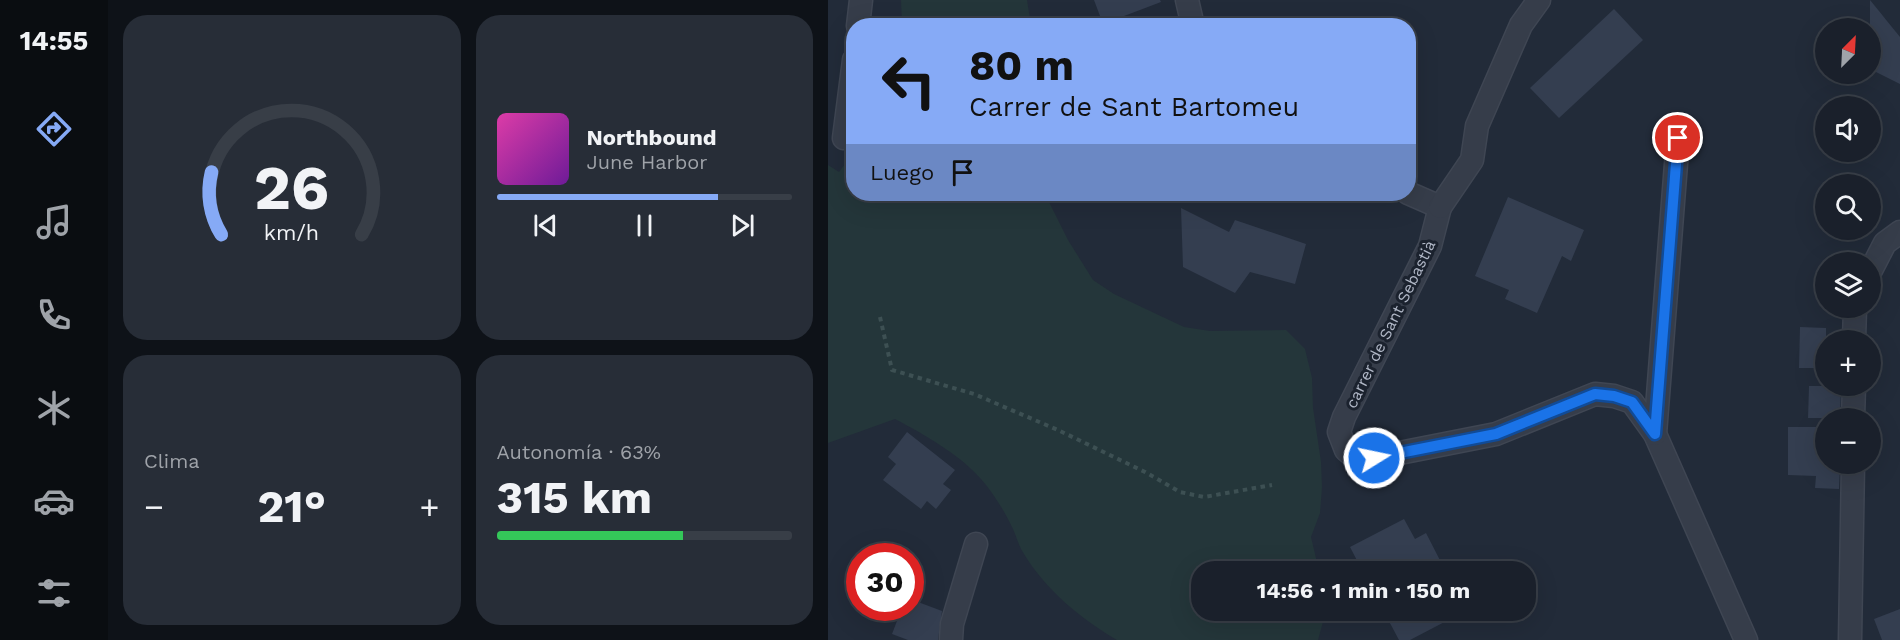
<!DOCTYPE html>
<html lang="es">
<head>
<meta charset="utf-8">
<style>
  :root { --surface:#1a202b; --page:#272d37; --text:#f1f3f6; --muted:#9fa3a9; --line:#383e47; --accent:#86aaf6 }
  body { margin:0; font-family:"Work Sans",sans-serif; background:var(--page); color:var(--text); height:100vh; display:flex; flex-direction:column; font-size:22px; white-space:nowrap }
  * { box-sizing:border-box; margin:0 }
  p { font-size:20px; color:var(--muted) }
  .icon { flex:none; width:33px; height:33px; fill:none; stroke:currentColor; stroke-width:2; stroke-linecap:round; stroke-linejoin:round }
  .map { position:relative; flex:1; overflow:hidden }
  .panel { display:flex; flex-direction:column; gap:15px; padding:15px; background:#0e1218; width:720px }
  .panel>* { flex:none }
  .banner { position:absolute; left:18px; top:18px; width:570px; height:183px; border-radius:24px; box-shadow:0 6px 24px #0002,0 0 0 2px var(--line); background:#86aaf6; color:#111; overflow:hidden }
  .needle { width:39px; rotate:24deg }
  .fabs { position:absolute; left:987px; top:18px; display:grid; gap:12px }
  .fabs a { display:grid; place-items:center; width:66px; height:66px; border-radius:50%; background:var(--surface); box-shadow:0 6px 24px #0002,0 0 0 2px var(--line); font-size:30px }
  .speed { position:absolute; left:18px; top:543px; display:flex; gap:12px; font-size:30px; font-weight:700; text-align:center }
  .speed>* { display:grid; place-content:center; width:78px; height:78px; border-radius:50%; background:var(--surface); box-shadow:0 6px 24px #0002,0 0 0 2px var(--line); line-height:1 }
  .speed .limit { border:9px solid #d22; background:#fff; color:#111 }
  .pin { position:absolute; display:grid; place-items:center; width:51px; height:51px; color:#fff; margin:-26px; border:3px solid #fff; border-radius:50%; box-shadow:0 2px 6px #0007 }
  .me { position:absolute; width:66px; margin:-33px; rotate:80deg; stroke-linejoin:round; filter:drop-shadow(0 0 4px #0008) }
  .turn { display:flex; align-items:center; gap:21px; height:126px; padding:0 24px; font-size:27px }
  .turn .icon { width:78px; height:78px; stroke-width:2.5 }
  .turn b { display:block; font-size:42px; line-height:51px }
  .then { display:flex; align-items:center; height:57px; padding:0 24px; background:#0003; gap:12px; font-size:22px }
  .big { font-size:45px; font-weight:700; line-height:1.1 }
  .panel .card { flex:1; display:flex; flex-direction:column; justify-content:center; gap:9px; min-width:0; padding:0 21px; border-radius:24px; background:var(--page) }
  .panel .dial { align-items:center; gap:0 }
  .dial svg { height:156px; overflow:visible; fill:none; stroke:var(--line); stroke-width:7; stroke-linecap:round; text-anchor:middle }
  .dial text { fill:var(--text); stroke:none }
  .song { display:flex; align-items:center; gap:18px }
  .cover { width:72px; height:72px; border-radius:9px; background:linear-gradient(135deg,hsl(320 70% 55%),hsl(280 70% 35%)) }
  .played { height:6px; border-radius:3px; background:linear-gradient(90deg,var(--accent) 75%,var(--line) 75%) }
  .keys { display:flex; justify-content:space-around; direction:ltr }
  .heat { display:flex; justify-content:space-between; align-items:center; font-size:33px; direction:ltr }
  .charge { height:9px; border-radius:4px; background:linear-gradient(90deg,#34c759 63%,var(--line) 0) }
  .panel .tiles { flex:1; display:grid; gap:15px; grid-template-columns:repeat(2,1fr) }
  .trip { position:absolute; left:363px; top:561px; width:345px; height:60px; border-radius:24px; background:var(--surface); box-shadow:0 6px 24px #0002,0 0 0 2px var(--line); font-weight:700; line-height:60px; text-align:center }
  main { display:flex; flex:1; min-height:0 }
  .tabs { display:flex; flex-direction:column; width:108px; justify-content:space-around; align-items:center; background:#0a0d11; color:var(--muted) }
  .tabs .icon { width:42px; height:42px }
  .tabs .selected { color:var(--accent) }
  .tabs b { font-size:27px; color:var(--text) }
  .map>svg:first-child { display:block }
</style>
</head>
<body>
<main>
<nav class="tabs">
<b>14:55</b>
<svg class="icon selected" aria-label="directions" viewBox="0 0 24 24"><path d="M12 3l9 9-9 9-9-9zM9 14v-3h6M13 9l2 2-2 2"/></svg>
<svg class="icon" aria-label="music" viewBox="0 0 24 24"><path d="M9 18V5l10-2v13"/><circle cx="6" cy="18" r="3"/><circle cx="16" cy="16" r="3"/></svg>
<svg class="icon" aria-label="phone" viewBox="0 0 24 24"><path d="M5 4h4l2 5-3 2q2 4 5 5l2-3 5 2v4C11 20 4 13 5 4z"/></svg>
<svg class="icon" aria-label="climate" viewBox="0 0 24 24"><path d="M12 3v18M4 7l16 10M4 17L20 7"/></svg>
<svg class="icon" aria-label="car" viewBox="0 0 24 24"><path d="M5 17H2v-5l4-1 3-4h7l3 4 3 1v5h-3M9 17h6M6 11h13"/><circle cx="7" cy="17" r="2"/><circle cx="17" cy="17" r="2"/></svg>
<svg class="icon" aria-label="filters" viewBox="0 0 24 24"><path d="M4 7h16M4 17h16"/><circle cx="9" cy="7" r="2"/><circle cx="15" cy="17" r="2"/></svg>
</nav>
<section class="panel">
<div class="tiles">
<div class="card dial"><svg viewBox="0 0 100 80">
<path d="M14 69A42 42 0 1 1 86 69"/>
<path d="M14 69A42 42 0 0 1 9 37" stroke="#86aaf6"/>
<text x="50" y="56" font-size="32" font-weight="700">26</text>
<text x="50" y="72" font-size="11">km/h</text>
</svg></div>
<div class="card">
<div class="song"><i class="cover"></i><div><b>Northbound</b><p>June Harbor</p></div></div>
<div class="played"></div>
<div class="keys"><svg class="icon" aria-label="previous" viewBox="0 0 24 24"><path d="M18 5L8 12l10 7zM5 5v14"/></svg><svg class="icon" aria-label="pause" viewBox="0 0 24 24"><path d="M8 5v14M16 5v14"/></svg><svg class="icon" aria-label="next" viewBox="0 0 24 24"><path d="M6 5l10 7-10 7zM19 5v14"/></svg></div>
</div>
<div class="card"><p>Clima</p>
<div class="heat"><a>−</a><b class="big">21°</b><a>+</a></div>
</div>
<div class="card"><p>Autonomía · 63%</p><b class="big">315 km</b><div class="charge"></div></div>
</div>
</section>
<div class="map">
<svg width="1072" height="640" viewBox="0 0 1072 640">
  <rect width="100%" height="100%" fill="#222b39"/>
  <!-- green -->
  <g fill="#24363a">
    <polygon points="73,0 199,0 203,25 74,25"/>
    <path d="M 25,153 L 26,194 L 217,194 L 240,240 L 265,280 L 286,294 L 356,327 L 382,331 L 458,330 L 477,349 L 484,378 L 485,408 L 493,462 L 494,487 L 492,513 L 483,537 L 491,571 L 374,572 L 374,610 L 498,611 L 490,640 L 289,640 C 253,619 218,590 196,554 C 191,547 189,538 185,529 C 177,512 166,494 153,479 C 131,454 97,435 67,419 L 0,443 L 0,165 L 11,172 Z"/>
  </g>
  <!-- building -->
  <g fill="#343e50">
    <polygon points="266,0 332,0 333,2 275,24"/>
    <polygon points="1042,0 1072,37 1072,84 1042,69"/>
    <polygon points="786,9 815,40 731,118 702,88"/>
    <polygon points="680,197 756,230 743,261 734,256 709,313 677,299 681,290 647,276"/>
    <polygon points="353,208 401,232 407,220 478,244 467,284 422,272 407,293 355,267"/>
    <polygon points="972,327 998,328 998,368 971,368"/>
    <polygon points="981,386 1013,386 1012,418 980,418"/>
    <polygon points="960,427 998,427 998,464 1012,464 1011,489 987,488 988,476 960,475"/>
    <polygon points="79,432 127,470 115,484 123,490 108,509 99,501 93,509 55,480 68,464 60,457"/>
    <polygon points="576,519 587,539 598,533 618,572 535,572 522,547"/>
    <polygon points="82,599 114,611 110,640 80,640 64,634 74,608 82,608"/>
    <polygon points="1072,609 1072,640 1054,640 1046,619"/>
    <polygon points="555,610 623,610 626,617 582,640 571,640"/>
  </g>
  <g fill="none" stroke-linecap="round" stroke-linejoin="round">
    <!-- street casing -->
    <g stroke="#3f4653" stroke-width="25">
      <g id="street">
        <polyline points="359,0 365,26"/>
        <polyline points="30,26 33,0"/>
        <polyline points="16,138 26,60"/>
        <polyline points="580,193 612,207 602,246 516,417 511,432 518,450 524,455 546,458 668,434 767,394 786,396 804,402 827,434 918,640"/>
        <polyline points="612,207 644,160 649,126 693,25 711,0"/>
        <polyline points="1042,272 1057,243 1072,232"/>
        <polyline points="1026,340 1027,308"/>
        <polyline points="1025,418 1026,386"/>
        <polyline points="827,434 850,138"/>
        <polyline points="123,640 124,624 148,544"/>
        <polyline points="1022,640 1025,464"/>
      </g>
    </g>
    <!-- path -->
    <polyline stroke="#3d5053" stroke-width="4" stroke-dasharray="4.5 4.5" stroke-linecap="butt" points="52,317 64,370 146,394 230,430 317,472 352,492 376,497 444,485"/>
    <!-- street -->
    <use href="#street" stroke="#363d4a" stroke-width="22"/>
  </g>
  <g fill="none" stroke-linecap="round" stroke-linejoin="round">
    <!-- route casing -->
    <g stroke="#114b97" stroke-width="15">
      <polyline id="route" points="546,458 668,434 767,394 786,396 804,402 827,434 850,138"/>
    </g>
    <!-- route -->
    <use href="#route" stroke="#1a73e8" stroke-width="10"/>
  </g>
  <g text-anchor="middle" stroke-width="6" stroke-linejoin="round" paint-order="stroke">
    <!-- street labels -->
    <g font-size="16" fill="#b0b7c6" stroke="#1b222e">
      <text transform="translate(562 324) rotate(-64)" y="6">carrer de Sant Sebastià</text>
    </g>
  </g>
</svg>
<div class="fabs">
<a><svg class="needle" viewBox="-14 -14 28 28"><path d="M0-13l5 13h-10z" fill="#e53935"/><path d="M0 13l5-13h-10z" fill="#9fa3a9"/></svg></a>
<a><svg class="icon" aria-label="sound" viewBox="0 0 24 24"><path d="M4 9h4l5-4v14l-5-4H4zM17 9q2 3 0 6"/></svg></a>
<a><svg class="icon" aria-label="search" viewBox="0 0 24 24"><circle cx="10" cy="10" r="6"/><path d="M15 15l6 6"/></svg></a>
<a><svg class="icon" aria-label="layers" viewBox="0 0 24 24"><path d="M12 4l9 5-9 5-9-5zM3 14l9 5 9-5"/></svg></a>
<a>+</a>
<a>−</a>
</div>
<div class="speed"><div class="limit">30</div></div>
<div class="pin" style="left:850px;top:138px;background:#d93025"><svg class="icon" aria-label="arrive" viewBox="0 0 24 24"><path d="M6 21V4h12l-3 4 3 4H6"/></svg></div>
<svg class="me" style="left:546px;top:458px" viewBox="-20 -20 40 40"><circle r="17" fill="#1a73e8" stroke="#fff" stroke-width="3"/><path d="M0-11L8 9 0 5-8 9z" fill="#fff"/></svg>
<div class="trip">14:56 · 1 min · 150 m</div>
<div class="banner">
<div class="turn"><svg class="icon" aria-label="left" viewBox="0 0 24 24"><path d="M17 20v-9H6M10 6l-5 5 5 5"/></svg><div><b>80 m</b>Carrer de Sant Bartomeu</div></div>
<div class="then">Luego<svg class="icon" aria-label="arrive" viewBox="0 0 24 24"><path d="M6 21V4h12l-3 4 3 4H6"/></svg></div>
</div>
</div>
</main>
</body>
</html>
